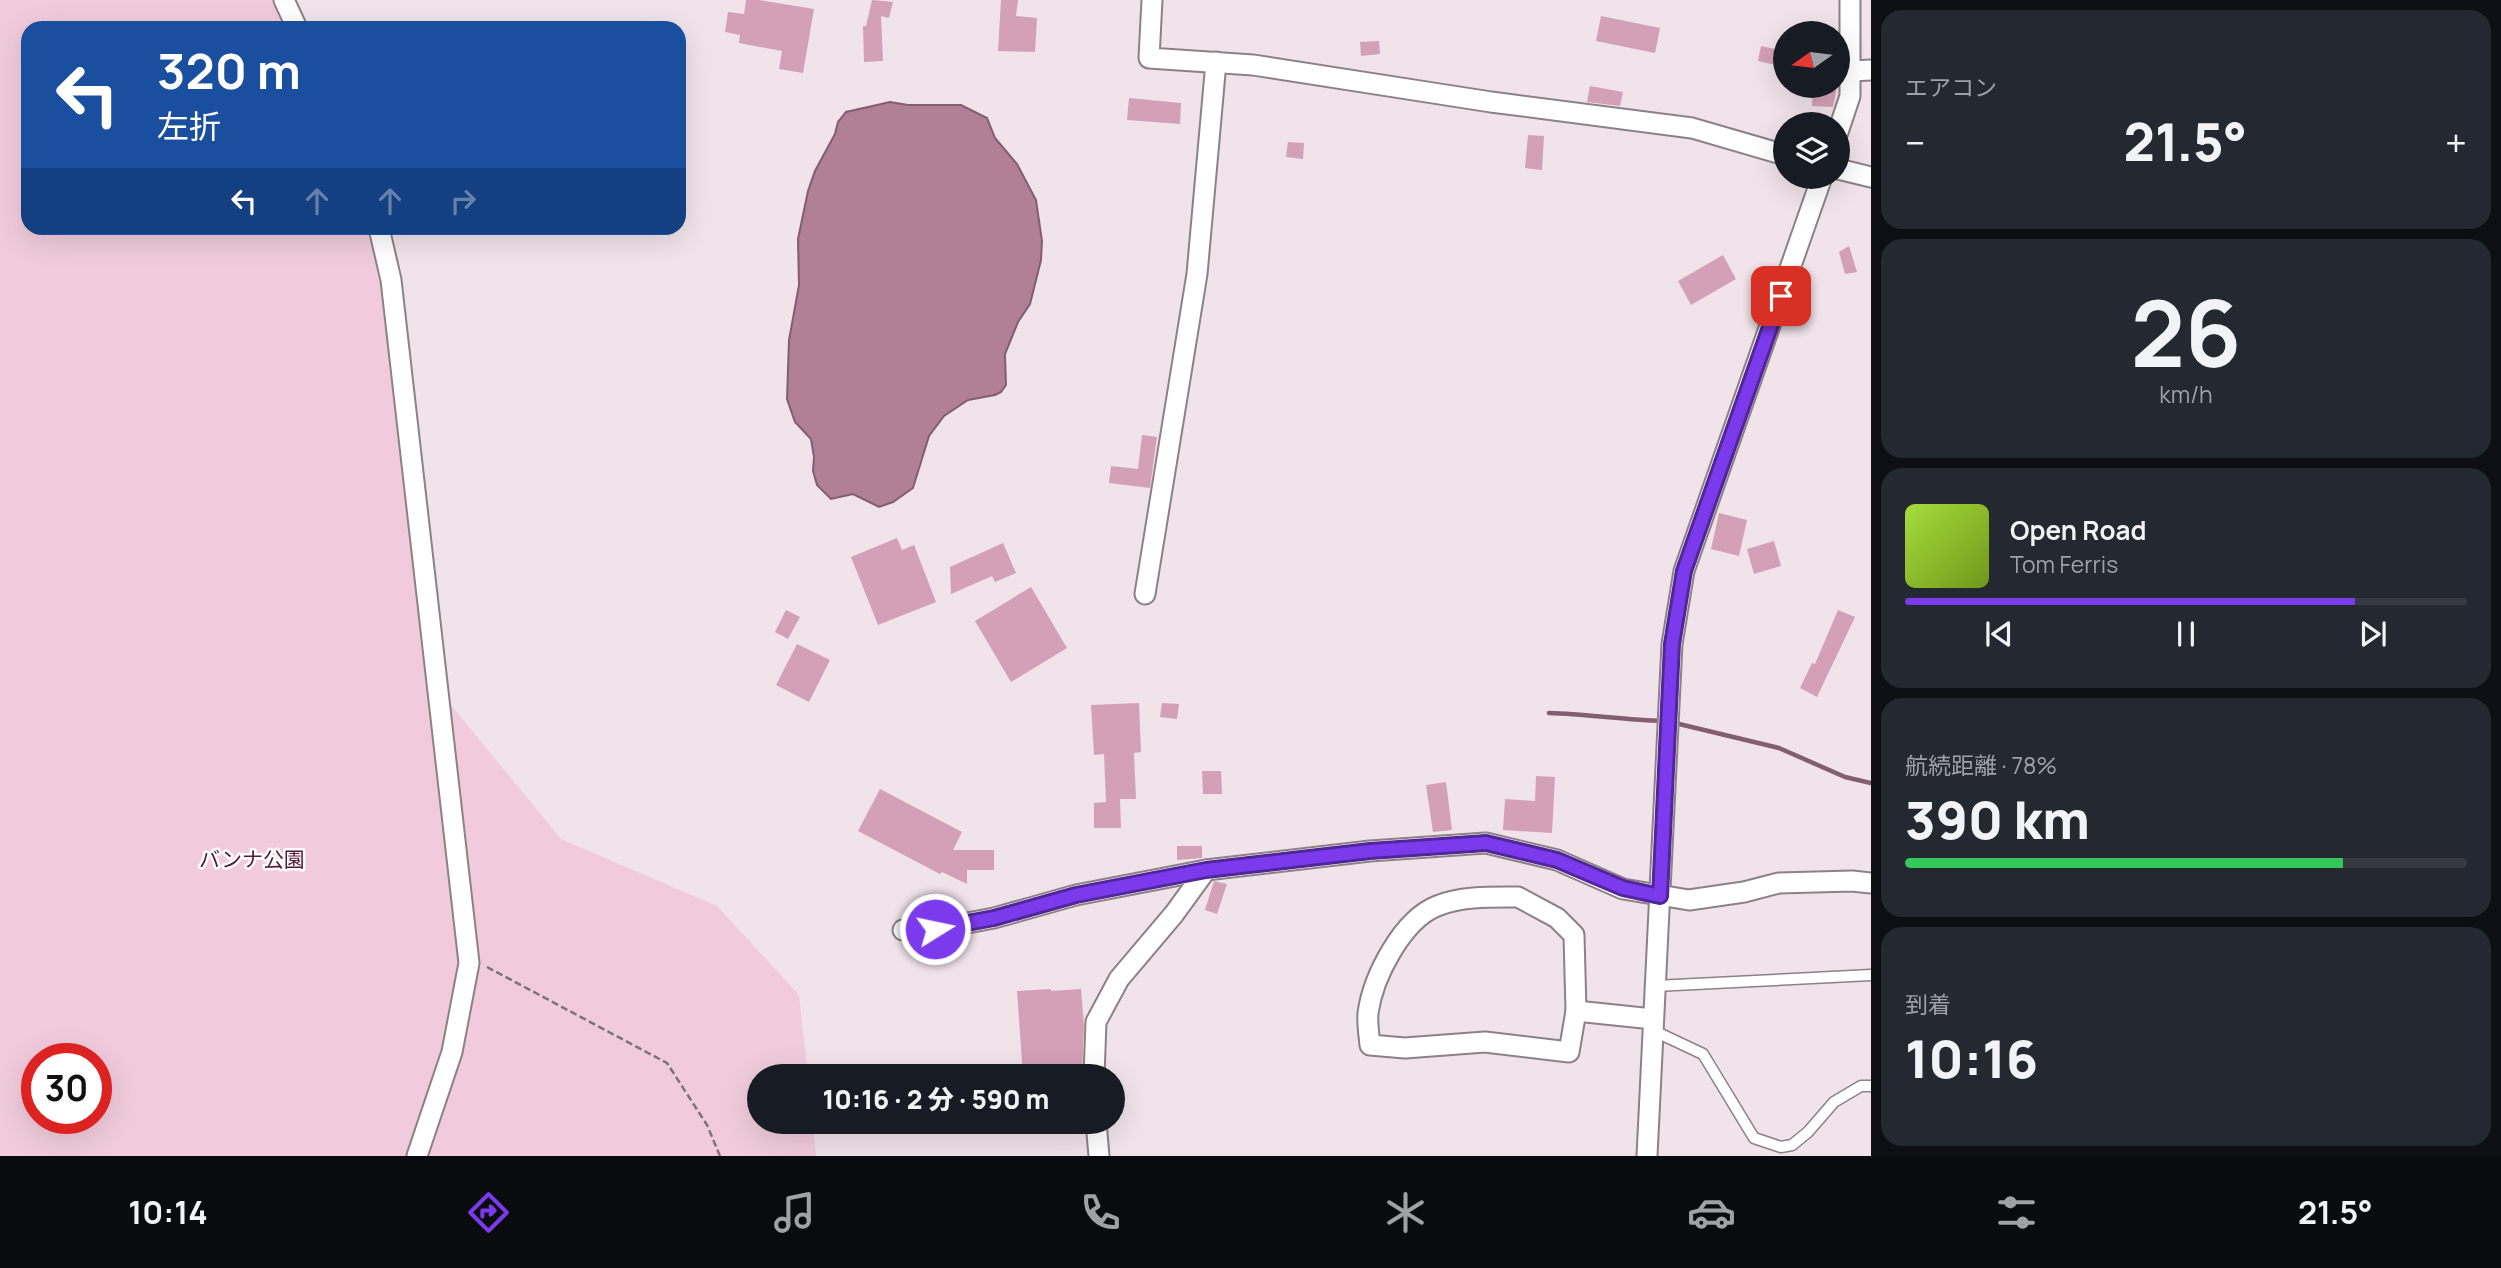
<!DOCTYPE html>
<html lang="ja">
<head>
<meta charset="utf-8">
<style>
  :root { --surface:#171b24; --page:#242831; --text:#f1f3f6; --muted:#9ea1a6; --line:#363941; --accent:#7c3aed }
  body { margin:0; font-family:Manrope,"Noto Sans JP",sans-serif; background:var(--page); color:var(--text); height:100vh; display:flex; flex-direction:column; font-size:26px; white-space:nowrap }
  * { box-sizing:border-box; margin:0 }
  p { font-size:23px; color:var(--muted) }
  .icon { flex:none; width:38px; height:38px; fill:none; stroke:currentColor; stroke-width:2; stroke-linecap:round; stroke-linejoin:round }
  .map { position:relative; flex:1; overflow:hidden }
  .sheet { display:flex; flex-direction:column; gap:10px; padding:10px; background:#0d0f14; width:630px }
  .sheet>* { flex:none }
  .top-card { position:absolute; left:21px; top:21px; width:665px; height:214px; border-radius:21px; box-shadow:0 7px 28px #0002; background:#1a4fa0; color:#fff; overflow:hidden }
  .needle { width:46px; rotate:256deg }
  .controls { position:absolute; left:1773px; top:21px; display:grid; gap:14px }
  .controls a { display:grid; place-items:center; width:77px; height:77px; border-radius:50%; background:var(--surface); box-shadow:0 7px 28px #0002; font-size:35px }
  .speed { position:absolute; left:21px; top:1043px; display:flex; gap:14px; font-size:35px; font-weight:700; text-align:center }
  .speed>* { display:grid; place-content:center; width:91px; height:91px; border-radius:50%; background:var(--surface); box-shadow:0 7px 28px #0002; line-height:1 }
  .speed .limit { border:10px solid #d22; background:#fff; color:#111 }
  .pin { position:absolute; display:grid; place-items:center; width:60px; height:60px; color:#fff; margin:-30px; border-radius:14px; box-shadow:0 4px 10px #0006 }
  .me { position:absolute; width:77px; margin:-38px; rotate:80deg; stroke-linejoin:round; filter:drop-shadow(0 0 5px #0008) }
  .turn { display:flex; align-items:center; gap:24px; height:147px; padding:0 21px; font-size:32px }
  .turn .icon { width:91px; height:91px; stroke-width:2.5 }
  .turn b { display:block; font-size:49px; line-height:60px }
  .lanes { display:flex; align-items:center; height:66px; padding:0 21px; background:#0003; justify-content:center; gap:35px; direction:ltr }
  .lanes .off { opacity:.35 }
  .big { font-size:52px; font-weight:800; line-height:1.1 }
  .sheet .tile { flex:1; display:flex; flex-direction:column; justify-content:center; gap:10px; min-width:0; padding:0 24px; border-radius:21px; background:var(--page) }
  .sheet .dial { align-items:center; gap:0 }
  .dial b { font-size:91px; line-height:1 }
  .song { display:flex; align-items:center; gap:21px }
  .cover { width:84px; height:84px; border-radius:10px; background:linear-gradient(135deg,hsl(80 70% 55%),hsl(80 70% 35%)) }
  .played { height:7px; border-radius:4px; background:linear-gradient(90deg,var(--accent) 80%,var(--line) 80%) }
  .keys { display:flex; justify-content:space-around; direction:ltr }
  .heat { display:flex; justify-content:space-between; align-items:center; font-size:38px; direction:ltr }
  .charge { height:10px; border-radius:5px; background:linear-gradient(90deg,#34c759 78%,var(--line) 0) }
  .trip { position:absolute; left:747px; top:1064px; width:378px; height:70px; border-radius:35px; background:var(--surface); box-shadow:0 7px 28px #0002; font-weight:800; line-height:70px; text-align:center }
  .menu { display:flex; height:112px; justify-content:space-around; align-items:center; background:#090b0e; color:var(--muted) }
  .menu .icon { width:49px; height:49px }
  .menu .current { color:var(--accent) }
  .menu b { font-size:32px; color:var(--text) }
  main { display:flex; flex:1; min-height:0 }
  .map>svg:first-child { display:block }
</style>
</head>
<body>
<main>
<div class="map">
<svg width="1871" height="1156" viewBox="0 0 1871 1156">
  <rect width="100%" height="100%" fill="#f0e3e9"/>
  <!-- green -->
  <path fill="#f1cbdc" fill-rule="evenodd" d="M 0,0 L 284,0 L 297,28 L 28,28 L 28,228 L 379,228 L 436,687 L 561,839 L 717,906 L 799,995 L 808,1076 L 760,1076 L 760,1122 L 813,1122 L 816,1156 L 0,1156 ZM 37,1059 L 96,1059 L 96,1118 L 37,1118 Z"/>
  <!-- water -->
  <polygon fill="#b17f96" stroke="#835e6f" stroke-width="2" points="890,102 908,105 961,105 987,118 995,138 1017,164 1036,200 1042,241 1041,260 1030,304 1018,322 1005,354 1006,385 1001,392 995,395 968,400 944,416 929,436 913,488 893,502 879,507 853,494 831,499 817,485 813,471 814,457 811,439 795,422 787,399 789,340 799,285 798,239 808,191 815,171 835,134 838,122 846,112"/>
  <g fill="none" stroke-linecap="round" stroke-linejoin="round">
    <!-- stream -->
    <g stroke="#835e6f" stroke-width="4.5">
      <path d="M 1549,713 C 1587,714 1625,720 1663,721"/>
      <polyline points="1675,723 1779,748 1845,777 1871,783"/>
    </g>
  </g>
  <!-- building -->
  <g fill="#d4a0b8">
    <polygon points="746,0 759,0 814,9 803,73 779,69 782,51 739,43 740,35 725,32 728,12 744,14"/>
    <polygon points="872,0 893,2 889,18 881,16 883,61 864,62 863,26 866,26"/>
    <polygon points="1001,0 1018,0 1016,16 1037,18 1035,52 998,51"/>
    <polygon points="1601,16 1660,28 1655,53 1596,41"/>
    <polygon points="1379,41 1380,54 1361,56 1360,42"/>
    <polygon points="1761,46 1785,51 1785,67 1758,61"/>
    <polygon points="1590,86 1623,92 1620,106 1587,102"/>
    <polygon points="1813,86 1837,86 1833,107 1812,106"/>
    <polygon points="1129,98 1181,103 1180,124 1127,120"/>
    <polygon points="1528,135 1544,136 1542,170 1525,168"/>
    <polygon points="1288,142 1304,143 1303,159 1286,157"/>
    <polygon points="1849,246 1857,272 1845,274 1839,252"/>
    <polygon points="1723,255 1736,279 1691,305 1678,281"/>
    <polygon points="1142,435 1157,437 1150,488 1109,483 1111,466 1138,469"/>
    <polygon points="1719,513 1747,520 1739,556 1711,549"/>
    <polygon points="897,538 902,550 914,545 936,602 878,625 851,557"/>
    <polygon points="1774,541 1781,566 1754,574 1747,549"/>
    <polygon points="1003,543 1016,573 995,582 992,576 951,594 950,567"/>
    <polygon points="1031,587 1067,648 1011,682 975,621"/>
    <polygon points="786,610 800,617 788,639 775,632"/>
    <polygon points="1838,610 1855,617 1817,697 1800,688 1812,663 1815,664"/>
    <polygon points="797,644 830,660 809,702 776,685"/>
    <polygon points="1139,703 1141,752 1134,753 1136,799 1120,799 1121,828 1094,828 1094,803 1106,802 1104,754 1094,755 1091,705"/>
    <polygon points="1162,703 1179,704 1177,719 1160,717"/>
    <polygon points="1202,771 1221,771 1222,794 1203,794"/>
    <polygon points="1536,776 1555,777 1552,833 1503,830 1505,799 1535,801"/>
    <polygon points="1446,782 1452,830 1433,832 1426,785"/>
    <polygon points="880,789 962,832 953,850 994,850 994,870 967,870 967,884 942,872 940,874 858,831"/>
    <polygon points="1177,846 1202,846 1202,858 1177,860"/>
    <polygon points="1214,881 1227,884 1217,914 1205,910"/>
    <polygon points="1051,989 1051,991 1081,989 1084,1025 1082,1074 1023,1076 1017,991"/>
  </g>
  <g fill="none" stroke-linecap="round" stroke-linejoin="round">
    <!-- lane casing -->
    <g stroke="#8d8186" stroke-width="13">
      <g id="lane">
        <polyline points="1655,986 1871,975"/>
        <polyline points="1652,1030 1703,1054 1754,1138 1781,1147 1792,1145 1808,1132 1834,1102 1861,1086 1871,1086"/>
      </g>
    </g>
    <!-- street casing -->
    <g stroke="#8d8186" stroke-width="23">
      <g id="street">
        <polyline points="284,0 297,28"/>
        <polyline points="1152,0 1149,58 1253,65 1491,102 1692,128 1785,155"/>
        <polyline points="1851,71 1871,70"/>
        <polyline points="1838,132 1850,96 1850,0"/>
        <polyline points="1838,169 1871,177"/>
        <polyline points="379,228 391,280 469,963 452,1052 417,1156"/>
        <polyline points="1145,594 1197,274 1216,62"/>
        <path d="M 1518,897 L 1557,918 L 1574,935 L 1576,1011 L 1569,1052 L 1485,1042 L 1405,1048 L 1370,1045 C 1369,1035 1367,1023 1368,1013 C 1373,977 1402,920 1437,906 C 1461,896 1492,897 1518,897 Z"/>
        <polyline points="903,930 935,929 994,918 1076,895 1206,870 1370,851 1486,843 1557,860 1623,889 1689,900 1744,892 1779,883 1852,881 1871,883"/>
        <polyline points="1576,1011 1653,1019"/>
        <polyline points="1094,1076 1096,1022 1119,979 1174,914 1206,870"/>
        <polyline points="1096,1122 1099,1156"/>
        <polyline points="1647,1156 1672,644 1684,571 1822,177"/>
      </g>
    </g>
    <!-- path -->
    <polyline stroke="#7c7377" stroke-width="2.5" stroke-dasharray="7 3.5" stroke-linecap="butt" points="487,967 667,1063 707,1125 720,1156"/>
    <!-- lane -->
    <use href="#lane" stroke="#fff" stroke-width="10"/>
    <!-- street -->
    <use href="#street" stroke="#fff" stroke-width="19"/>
  </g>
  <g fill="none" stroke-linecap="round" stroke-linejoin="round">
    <!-- route casing -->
    <g stroke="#51269a" stroke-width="18">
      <polyline id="route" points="935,929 994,918 1076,895 1206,870 1370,851 1486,843 1557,860 1623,888 1660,896 1672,644 1684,571 1781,296"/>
    </g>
    <!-- route -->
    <use href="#route" stroke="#7c3aed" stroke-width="12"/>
  </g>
  <g text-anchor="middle" stroke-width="5" stroke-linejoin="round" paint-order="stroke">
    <!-- park labels -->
    <g font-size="21" fill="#56183b" stroke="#fff">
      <text x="252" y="867">バンナ公園</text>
    </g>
  </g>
</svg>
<div class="controls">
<a><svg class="needle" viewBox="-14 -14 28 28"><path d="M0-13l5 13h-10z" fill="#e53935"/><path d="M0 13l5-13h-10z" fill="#9ea1a6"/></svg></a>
<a><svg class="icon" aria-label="layers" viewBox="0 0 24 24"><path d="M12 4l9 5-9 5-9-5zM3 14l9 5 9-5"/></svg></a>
</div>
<div class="speed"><div class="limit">30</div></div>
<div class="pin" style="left:1781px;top:296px;background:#d93025"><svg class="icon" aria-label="arrive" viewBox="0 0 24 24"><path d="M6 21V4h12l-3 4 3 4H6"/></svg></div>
<svg class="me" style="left:935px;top:929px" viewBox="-20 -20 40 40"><circle r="17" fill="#7c3aed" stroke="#fff" stroke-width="3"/><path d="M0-11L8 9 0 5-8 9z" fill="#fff"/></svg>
<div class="trip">10:16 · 2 分 · 590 m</div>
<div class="top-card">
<div class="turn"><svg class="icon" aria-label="left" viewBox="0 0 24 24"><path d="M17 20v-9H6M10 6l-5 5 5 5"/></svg><div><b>320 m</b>左折</div></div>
<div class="lanes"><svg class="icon" aria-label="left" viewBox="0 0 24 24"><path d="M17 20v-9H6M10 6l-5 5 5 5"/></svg><svg class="icon off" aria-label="ahead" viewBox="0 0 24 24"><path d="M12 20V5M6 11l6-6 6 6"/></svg><svg class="icon off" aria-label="ahead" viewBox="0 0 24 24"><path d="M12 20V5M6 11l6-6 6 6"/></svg><svg class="icon off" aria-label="right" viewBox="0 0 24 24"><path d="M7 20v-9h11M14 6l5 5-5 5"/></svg></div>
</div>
</div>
<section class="sheet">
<div class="tile"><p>エアコン</p>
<div class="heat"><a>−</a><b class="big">21.5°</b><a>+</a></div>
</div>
<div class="tile dial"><b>26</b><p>km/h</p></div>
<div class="tile">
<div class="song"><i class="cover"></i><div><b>Open Road</b><p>Tom Ferris</p></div></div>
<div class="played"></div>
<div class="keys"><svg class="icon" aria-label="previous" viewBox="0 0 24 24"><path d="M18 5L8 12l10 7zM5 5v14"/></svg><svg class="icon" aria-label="pause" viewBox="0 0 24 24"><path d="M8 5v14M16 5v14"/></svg><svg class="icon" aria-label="next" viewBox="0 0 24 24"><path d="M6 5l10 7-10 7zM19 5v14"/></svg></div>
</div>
<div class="tile"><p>航続距離 · 78%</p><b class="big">390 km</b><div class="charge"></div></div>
<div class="tile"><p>到着</p><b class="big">10:16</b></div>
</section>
</main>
<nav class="menu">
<b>10:14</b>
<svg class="icon current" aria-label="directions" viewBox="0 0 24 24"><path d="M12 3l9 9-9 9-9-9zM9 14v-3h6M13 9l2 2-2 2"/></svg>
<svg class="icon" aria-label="music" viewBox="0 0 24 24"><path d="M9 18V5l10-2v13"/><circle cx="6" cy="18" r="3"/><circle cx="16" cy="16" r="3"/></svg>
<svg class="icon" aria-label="phone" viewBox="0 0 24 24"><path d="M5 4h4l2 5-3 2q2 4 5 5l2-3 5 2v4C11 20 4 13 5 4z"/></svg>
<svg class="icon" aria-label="climate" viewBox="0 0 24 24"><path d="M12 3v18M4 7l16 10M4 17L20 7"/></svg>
<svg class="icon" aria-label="car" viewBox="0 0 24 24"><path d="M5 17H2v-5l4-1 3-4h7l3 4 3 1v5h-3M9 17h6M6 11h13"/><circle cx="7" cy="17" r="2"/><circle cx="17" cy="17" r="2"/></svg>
<svg class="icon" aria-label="filters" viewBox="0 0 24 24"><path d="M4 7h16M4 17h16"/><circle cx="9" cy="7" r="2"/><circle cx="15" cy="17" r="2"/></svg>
<b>21.5°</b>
</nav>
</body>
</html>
